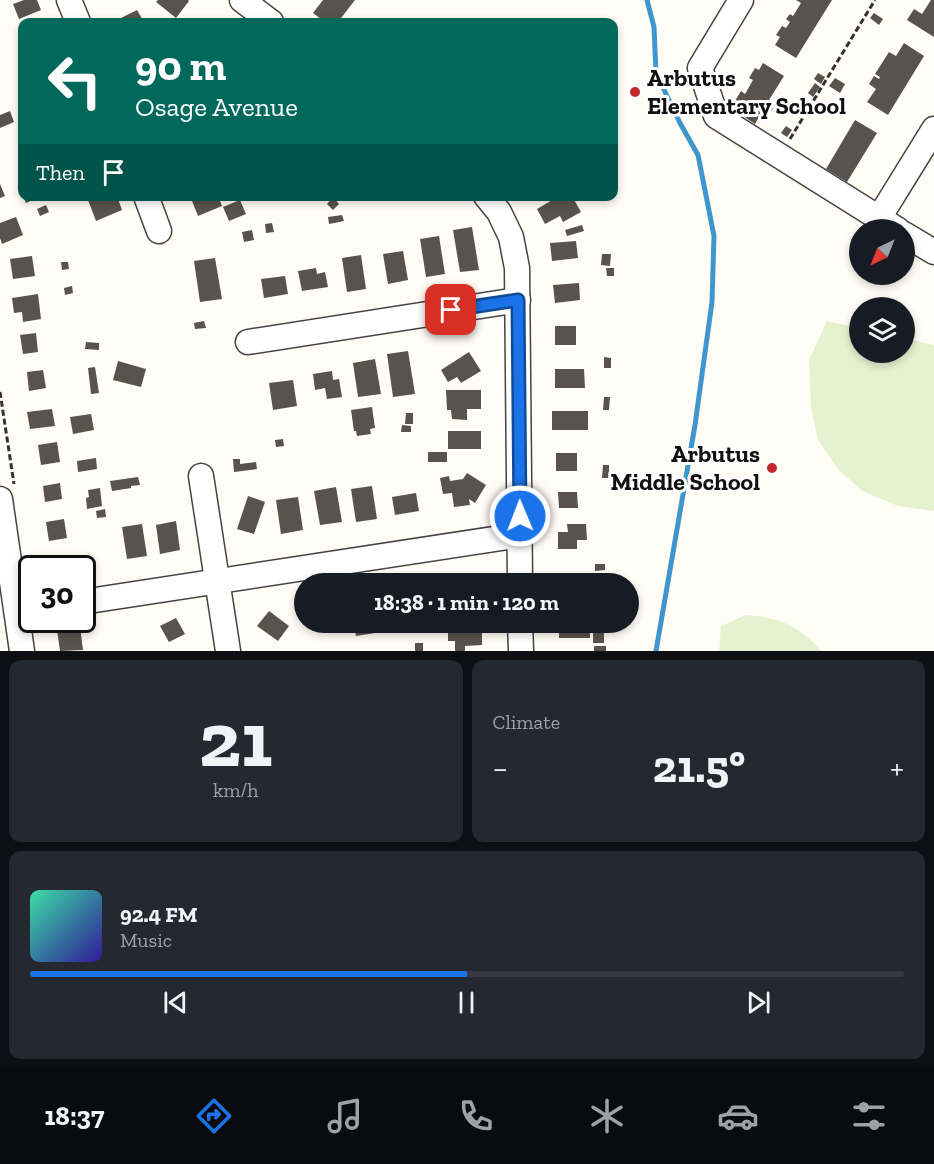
<!DOCTYPE html>
<html lang="en">
<head>
<meta charset="utf-8">
<style>
  :root { --surface:#171b24; --page:#242831; --text:#f1f3f6; --muted:#9ea1a6; --line:#363941; --accent:#1a73e8 }
  body { margin:0; font-family:"Zilla Slab",serif; background:var(--page); color:var(--text); height:100vh; display:flex; flex-direction:column; font-size:22px; white-space:nowrap }
  * { box-sizing:border-box; margin:0 }
  p { font-size:20px; color:var(--muted) }
  .icon { flex:none; width:33px; height:33px; fill:none; stroke:currentColor; stroke-width:2; stroke-linecap:round; stroke-linejoin:round }
  .map { position:relative; height:651px; overflow:hidden }
  .side { display:flex; flex-direction:column; gap:9px; padding:9px; background:#0d0f14; flex:1 }
  .side>* { flex:none }
  .banner { position:absolute; left:18px; top:18px; width:600px; height:183px; border-radius:12px; box-shadow:0 3px 9px #0003; background:#00695c; color:#fff; overflow:hidden }
  .needle { width:39px; rotate:223deg }
  .controls { position:absolute; left:849px; top:219px; display:grid; gap:12px }
  .controls a { display:grid; place-items:center; width:66px; height:66px; border-radius:50%; background:var(--surface); box-shadow:0 3px 9px #0003; font-size:30px }
  .speed { position:absolute; left:18px; top:555px; display:flex; gap:12px; font-size:30px; font-weight:700; text-align:center }
  .speed>* { display:grid; place-content:center; width:78px; height:78px; border-radius:50%; background:var(--surface); box-shadow:0 3px 9px #0003; line-height:1 }
  .speed .limit { border:3px solid #111; border-radius:9px; background:#fff; color:#111 }
  .pin { position:absolute; display:grid; place-items:center; width:51px; height:51px; color:#fff; margin:-26px; border-radius:12px; box-shadow:0 3px 9px #0006 }
  .me { position:absolute; width:66px; margin:-33px; rotate:359deg; stroke-linejoin:round; filter:drop-shadow(0 0 4px #0008) }
  .turn { display:flex; align-items:center; gap:21px; height:126px; padding:0 18px; font-size:27px }
  .turn .icon { width:78px; height:78px; stroke-width:2.5 }
  .turn b { display:block; font-size:42px; line-height:51px }
  .then { display:flex; align-items:center; height:57px; padding:0 18px; background:#0003; gap:12px; font-size:22px }
  .big { font-size:45px; font-weight:700; line-height:1.1 }
  .side .widget { flex:1; display:flex; flex-direction:column; justify-content:center; gap:9px; min-width:0; padding:0 21px; border-radius:12px; background:var(--page) }
  .side .dial { align-items:center; gap:0 }
  .dial b { font-size:78px; line-height:1 }
  .song { display:flex; align-items:center; gap:18px }
  .cover { width:72px; height:72px; border-radius:9px; background:linear-gradient(135deg,hsl(160 70% 55%),hsl(250 70% 35%)) }
  .played { height:6px; border-radius:3px; background:linear-gradient(90deg,var(--accent) 50%,var(--line) 50%) }
  .keys { display:flex; justify-content:space-around; direction:ltr }
  .heat { display:flex; justify-content:space-between; align-items:center; font-size:33px; direction:ltr }
  .side .tiles { flex:1; display:grid; gap:9px; grid-template-columns:1fr 1fr }
  .widget:last-child { grid-column:span 2 }
  .trip { position:absolute; left:294px; top:573px; width:345px; height:60px; border-radius:30px; background:var(--surface); box-shadow:0 3px 9px #0003; font-weight:700; line-height:60px; text-align:center }
  .dock { display:flex; height:96px; justify-content:space-around; align-items:center; background:#090b0e; color:var(--muted) }
  .dock .icon { width:42px; height:42px }
  .dock .selected { color:var(--accent) }
  .dock b { font-size:27px; color:var(--text) }
  .map>svg:first-child { display:block }
</style>
</head>
<body>
<div class="map">
<svg width="934" height="651" viewBox="0 0 934 651">
  <rect width="100%" height="100%" fill="#fffdf5"/>
  <!-- pitch -->
  <g fill="#e6f2cf">
    <polygon points="827,321 859,328 860,352 904,352 905,338 934,345 934,511 898,506 862,491 837,468 818,440 811,408 809,360"/>
    <path d="M 746,615 C 779,618 799,625 821,651 L 719,651 L 721,626 Z"/>
  </g>
  <g fill="none" stroke-linecap="round" stroke-linejoin="round">
    <!-- stream -->
    <polyline stroke="#3f96cf" stroke-width="5" points="647,0 654,27 656,73 680,123 698,155 714,236 712,302 695,425 656,651"/>
  </g>
  <!-- building -->
  <g fill="#5a524d">
    <polygon points="24,0 37,0 41,10 19,19 13,4"/>
    <polygon points="158,0 188,0 189,1 176,18 156,2"/>
    <polygon points="323,0 355,0 338,22 325,22 313,13"/>
    <polygon points="796,0 832,0 796,58 775,45 780,37 776,35 782,26 786,28 790,22 786,19 790,14 793,16 801,3"/>
    <polygon points="931,0 934,0 934,37 907,20 914,9 922,14"/>
    <polygon points="137,10 144,22 118,22 117,20"/>
    <polygon points="874,13 883,19 879,25 870,18"/>
    <polygon points="904,43 924,56 888,115 867,102 876,89 869,84 874,76 879,79 880,77 875,74 889,52 896,56"/>
    <polygon points="763,63 784,76 769,100 776,104 769,114 763,110 755,124 734,110 738,103 735,101 741,91 745,94 753,80 749,78 755,68 759,70"/>
    <polygon points="818,73 825,77 821,84 814,79"/>
    <polygon points="835,78 845,84 840,93 829,86"/>
    <polygon points="815,83 820,87 813,97 808,93"/>
    <polygon points="798,106 805,110 800,117 793,112"/>
    <polygon points="10,111 14,122 0,128 0,115"/>
    <polygon points="855,120 877,133 847,182 826,169"/>
    <polygon points="786,126 792,130 787,137 781,133"/>
    <polygon points="0,184 5,196 0,198"/>
    <polygon points="23,196 40,196 40,197 26,203"/>
    <polygon points="96,196 117,196 122,210 96,221 88,200"/>
    <polygon points="190,196 218,196 222,206 198,216"/>
    <polygon points="559,196 572,196 581,212 563,222 560,216 545,224 537,209"/>
    <polygon points="333,197 339,204 333,210 327,204"/>
    <polygon points="240,200 246,214 229,221 223,207"/>
    <polygon points="46,205 49,212 40,216 37,209"/>
    <polygon points="342,215 344,221 329,224 328,217"/>
    <polygon points="16,217 23,235 2,244 0,238 0,223"/>
    <polygon points="272,223 274,232 266,233 265,224"/>
    <polygon points="582,225 584,231 567,236 565,230"/>
    <polygon points="472,227 479,270 460,272 453,230"/>
    <polygon points="252,230 254,240 244,242 242,232"/>
    <polygon points="439,236 445,274 426,277 420,239"/>
    <polygon points="576,241 578,258 552,261 550,243"/>
    <polygon points="403,251 408,280 388,284 383,254"/>
    <polygon points="602,254 611,254 610,266 601,265"/>
    <polygon points="361,255 366,289 347,292 342,258"/>
    <polygon points="32,256 35,276 13,279 10,259"/>
    <polygon points="215,258 222,299 200,302 194,261"/>
    <polygon points="61,262 68,262 69,269 62,270"/>
    <polygon points="316,268 317,274 325,272 328,287 302,291 298,271"/>
    <polygon points="606,268 614,268 614,276 607,276"/>
    <polygon points="285,276 288,294 264,298 261,279"/>
    <polygon points="579,283 580,300 555,303 553,285"/>
    <polygon points="72,286 73,293 65,295 64,288"/>
    <polygon points="38,294 41,319 23,322 22,312 14,313 12,298"/>
    <polygon points="204,321 206,328 195,329 194,323"/>
    <rect x="555" y="326" width="21" height="19"/>
    <polygon points="36,333 38,352 23,354 20,335"/>
    <polygon points="86,342 99,343 99,350 85,349"/>
    <polygon points="408,351 415,394 393,397 387,354"/>
    <polygon points="469,352 481,371 461,383 457,377 448,382 441,370"/>
    <polygon points="604,357 611,358 611,368 604,368"/>
    <polygon points="375,359 381,394 358,397 353,363"/>
    <polygon points="118,361 146,369 141,387 113,380"/>
    <polygon points="95,367 99,393 91,394 88,368"/>
    <polygon points="555,369 584,369 585,388 555,388"/>
    <polygon points="43,370 46,388 29,391 27,372"/>
    <polygon points="332,371 333,380 339,379 342,397 327,399 325,388 315,390 313,374"/>
    <polygon points="293,380 297,406 273,410 269,383"/>
    <polygon points="446,390 481,390 481,409 467,409 467,420 452,419 451,410 447,410"/>
    <polygon points="604,397 610,397 609,410 603,410"/>
    <polygon points="372,407 375,428 370,429 371,434 357,436 356,431 354,431 351,410"/>
    <polygon points="52,409 55,426 30,429 27,412"/>
    <rect x="552" y="411" width="36" height="19"/>
    <polygon points="406,413 413,413 413,424 405,424"/>
    <polygon points="91,414 94,430 73,434 70,417"/>
    <polygon points="402,425 411,426 411,432 401,432"/>
    <rect x="448" y="431" width="33" height="18"/>
    <polygon points="283,439 284,446 276,447 275,440"/>
    <polygon points="57,442 60,462 41,465 38,445"/>
    <rect x="428" y="452" width="19" height="10"/>
    <rect x="556" y="453" width="21" height="18"/>
    <polygon points="96,458 97,469 78,472 77,461"/>
    <polygon points="233,459 240,459 240,464 256,462 257,469 234,472"/>
    <polygon points="603,465 609,465 609,478 602,478"/>
    <polygon points="467,473 486,485 475,503 469,499 470,505 454,507 452,493 443,494 440,478 449,476 450,481 463,479"/>
    <polygon points="138,477 140,485 131,486 131,488 112,491 110,481"/>
    <polygon points="60,483 62,499 45,502 43,486"/>
    <polygon points="372,486 377,519 356,522 351,489"/>
    <polygon points="336,487 342,522 320,525 314,491"/>
    <polygon points="100,488 102,506 87,509 86,498 89,497 88,490"/>
    <polygon points="558,492 577,492 578,508 559,508"/>
    <polygon points="416,493 419,511 395,515 392,497"/>
    <polygon points="248,496 265,502 254,534 237,529"/>
    <polygon points="298,497 303,530 281,534 276,500"/>
    <polygon points="105,509 106,517 97,518 96,511"/>
    <polygon points="64,519 67,538 49,541 46,522"/>
    <polygon points="176,521 180,550 160,554 156,525"/>
    <polygon points="142,524 147,556 127,559 122,527"/>
    <polygon points="567,524 586,524 587,540 577,540 577,549 558,549 558,532 568,532"/>
    <polygon points="79,557 81,568 55,568 54,561"/>
    <polygon points="595,564 605,564 605,570 595,571"/>
    <polygon points="585,574 585,584 558,584 558,575"/>
    <polygon points="269,611 289,626 278,641 257,626"/>
    <polygon points="176,618 185,634 169,642 160,626"/>
    <polygon points="311,622 336,622 336,624 312,627"/>
    <polygon points="353,622 374,622 375,633 356,636"/>
    <rect x="559" y="622" width="31" height="16"/>
    <polygon points="80,627 83,650 60,651 57,630"/>
    <polygon points="448,627 482,627 482,645 465,646 465,651 455,651 455,641 448,641"/>
    <rect x="593" y="632" width="11" height="11"/>
    <rect x="415" y="643" width="8" height="8"/>
    <rect x="594" y="646" width="12" height="5"/>
  </g>
  <g fill="none" stroke-linecap="round" stroke-linejoin="round">
    <!-- minor casing -->
    <g stroke="#444" stroke-width="27">
      <g id="minor">
        <polyline points="69,0 78,22"/>
        <polyline points="242,0 271,22"/>
        <polyline points="741,0 700,68 716,116 898,230"/>
        <polyline points="146,196 159,231"/>
        <polyline points="486,196 499,212 511,237 517,268 520,584"/>
        <polyline points="879,218 934,129"/>
        <polyline points="904,234 934,252"/>
        <polyline points="248,342 518,300"/>
        <polyline points="201,476 228,651"/>
        <polyline points="0,499 22,651"/>
        <polyline points="82,602 520,535"/>
        <polyline points="520,622 521,651"/>
      </g>
    </g>
    <!-- path -->
    <g stroke="#333" stroke-width="3" stroke-dasharray="6 3" stroke-linecap="butt">
      <polyline points="790,139 875,0"/>
      <polyline points="0,392 14,484"/>
    </g>
    <!-- minor -->
    <use href="#minor" stroke="#fff" stroke-width="24"/>
  </g>
  <g fill="none" stroke-linecap="round" stroke-linejoin="round">
    <!-- route casing -->
    <g stroke="#114b97" stroke-width="15">
      <polyline id="route" points="451,310 518,300 520,516"/>
    </g>
    <!-- route -->
    <use href="#route" stroke="#1a73e8" stroke-width="10"/>
  </g>
  <!-- markers -->
  <g fill="#c4262e" stroke="#fff" stroke-width="2">
    <circle cx="635" cy="92" r="6"/>
    <circle cx="772" cy="468" r="6"/>
  </g>
  <g text-anchor="middle" stroke-width="6" stroke-linejoin="round" paint-order="stroke">
    <!-- poi labels -->
    <g font-size="24" font-weight="bold" fill="#111" stroke="#fff" text-anchor="start">
      <text x="647" y="86">Arbutus<tspan x="647" dy="28">Elementary School</tspan></text>
      <text x="760" y="462" text-anchor="end">Arbutus<tspan x="760" dy="28">Middle School</tspan></text>
    </g>
  </g>
</svg>
<div class="controls">
<a><svg class="needle" viewBox="-14 -14 28 28"><path d="M0-13l5 13h-10z" fill="#e53935"/><path d="M0 13l5-13h-10z" fill="#9ea1a6"/></svg></a>
<a><svg class="icon" aria-label="layers" viewBox="0 0 24 24"><path d="M12 4l9 5-9 5-9-5zM3 14l9 5 9-5"/></svg></a>
</div>
<div class="speed"><div class="limit">30</div></div>
<div class="pin" style="left:451px;top:310px;background:#d93025"><svg class="icon" aria-label="arrive" viewBox="0 0 24 24"><path d="M6 21V4h12l-3 4 3 4H6"/></svg></div>
<svg class="me" style="left:520px;top:516px" viewBox="-20 -20 40 40"><circle r="17" fill="#1a73e8" stroke="#fff" stroke-width="3"/><path d="M0-11L8 9 0 5-8 9z" fill="#fff"/></svg>
<div class="trip">18:38 · 1 min · 120 m</div>
<div class="banner">
<div class="turn"><svg class="icon" aria-label="left" viewBox="0 0 24 24"><path d="M17 20v-9H6M10 6l-5 5 5 5"/></svg><div><b>90 m</b>Osage Avenue</div></div>
<div class="then">Then<svg class="icon" aria-label="arrive" viewBox="0 0 24 24"><path d="M6 21V4h12l-3 4 3 4H6"/></svg></div>
</div>
</div>
<section class="side">
<div class="tiles">
<div class="widget dial"><b>21</b><p>km/h</p></div>
<div class="widget"><p>Climate</p>
<div class="heat"><a>−</a><b class="big">21.5°</b><a>+</a></div>
</div>
<div class="widget">
<div class="song"><i class="cover"></i><div><b>92.4 FM</b><p>Music</p></div></div>
<div class="played"></div>
<div class="keys"><svg class="icon" aria-label="previous" viewBox="0 0 24 24"><path d="M18 5L8 12l10 7zM5 5v14"/></svg><svg class="icon" aria-label="pause" viewBox="0 0 24 24"><path d="M8 5v14M16 5v14"/></svg><svg class="icon" aria-label="next" viewBox="0 0 24 24"><path d="M6 5l10 7-10 7zM19 5v14"/></svg></div>
</div>
</div>
</section>
<nav class="dock">
<b>18:37</b>
<svg class="icon selected" aria-label="directions" viewBox="0 0 24 24"><path d="M12 3l9 9-9 9-9-9zM9 14v-3h6M13 9l2 2-2 2"/></svg>
<svg class="icon" aria-label="music" viewBox="0 0 24 24"><path d="M9 18V5l10-2v13"/><circle cx="6" cy="18" r="3"/><circle cx="16" cy="16" r="3"/></svg>
<svg class="icon" aria-label="phone" viewBox="0 0 24 24"><path d="M5 4h4l2 5-3 2q2 4 5 5l2-3 5 2v4C11 20 4 13 5 4z"/></svg>
<svg class="icon" aria-label="climate" viewBox="0 0 24 24"><path d="M12 3v18M4 7l16 10M4 17L20 7"/></svg>
<svg class="icon" aria-label="car" viewBox="0 0 24 24"><path d="M5 17H2v-5l4-1 3-4h7l3 4 3 1v5h-3M9 17h6M6 11h13"/><circle cx="7" cy="17" r="2"/><circle cx="17" cy="17" r="2"/></svg>
<svg class="icon" aria-label="filters" viewBox="0 0 24 24"><path d="M4 7h16M4 17h16"/><circle cx="9" cy="7" r="2"/><circle cx="15" cy="17" r="2"/></svg>
</nav>
</body>
</html>
